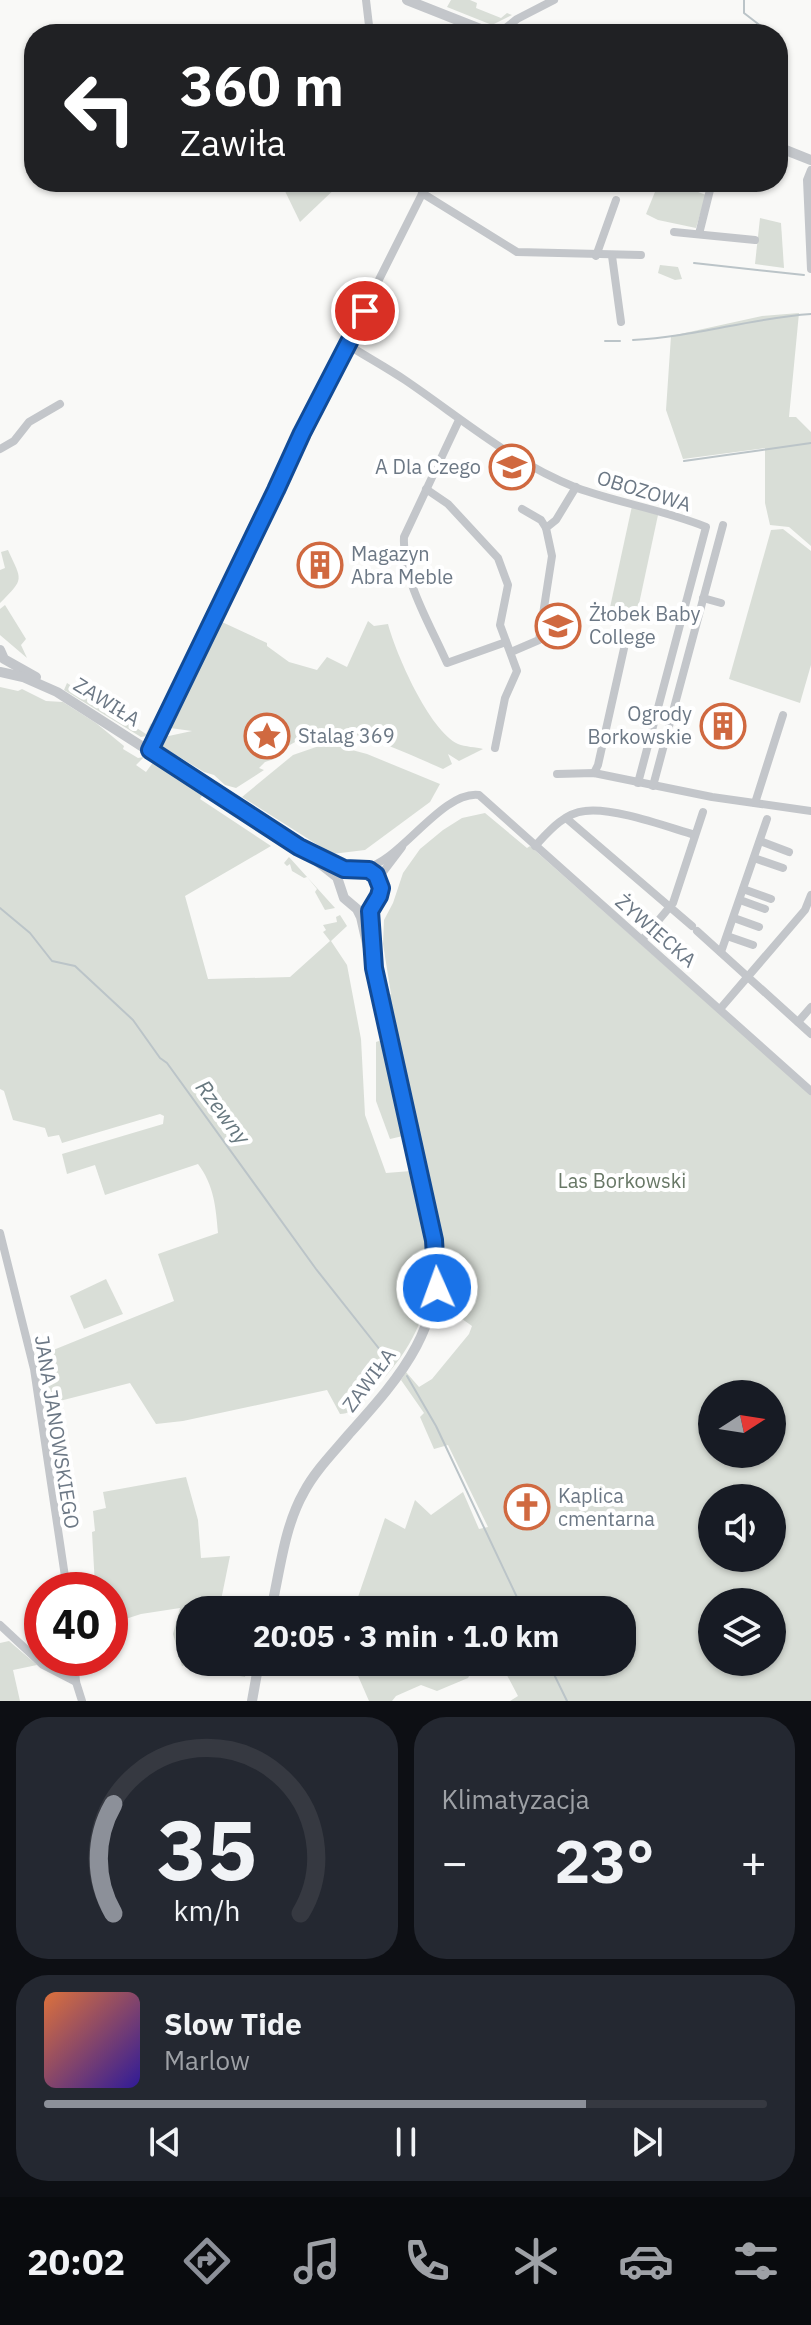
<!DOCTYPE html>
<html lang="pl">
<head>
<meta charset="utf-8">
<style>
  :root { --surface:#171b24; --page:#242831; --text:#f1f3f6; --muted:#9ea1a6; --line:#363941; --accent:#8c9099 }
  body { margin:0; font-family:"IBM Plex Sans",sans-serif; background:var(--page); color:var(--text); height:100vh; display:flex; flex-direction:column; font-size:30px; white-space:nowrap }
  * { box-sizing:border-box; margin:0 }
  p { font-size:26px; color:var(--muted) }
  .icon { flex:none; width:44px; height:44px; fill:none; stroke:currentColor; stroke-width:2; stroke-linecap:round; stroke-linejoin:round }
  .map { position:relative; height:1701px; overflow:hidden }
  .panel { display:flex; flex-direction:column; gap:16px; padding:16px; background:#0d0f14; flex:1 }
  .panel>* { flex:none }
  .guide { position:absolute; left:24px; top:24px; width:764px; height:168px; border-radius:32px; box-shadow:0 2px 6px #0004; background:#202124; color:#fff; overflow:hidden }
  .needle { width:52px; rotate:78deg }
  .tools { position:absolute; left:698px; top:1380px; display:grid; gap:16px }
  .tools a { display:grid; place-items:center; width:88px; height:88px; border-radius:50%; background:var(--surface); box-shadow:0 2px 6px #0004; font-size:40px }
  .speed { position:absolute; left:24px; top:1572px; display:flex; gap:16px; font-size:40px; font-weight:700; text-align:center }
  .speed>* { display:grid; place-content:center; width:104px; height:104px; border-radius:50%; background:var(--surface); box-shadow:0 2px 6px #0004; line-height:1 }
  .speed .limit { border:12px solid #d22; background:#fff; color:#111 }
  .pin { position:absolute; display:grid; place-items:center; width:68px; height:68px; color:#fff; margin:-34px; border:4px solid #fff; border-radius:50%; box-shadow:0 2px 8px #0007 }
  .me { position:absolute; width:88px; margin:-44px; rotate:358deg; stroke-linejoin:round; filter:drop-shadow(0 0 6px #0008) }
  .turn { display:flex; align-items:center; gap:28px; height:168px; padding:0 24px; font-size:36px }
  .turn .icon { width:104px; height:104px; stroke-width:2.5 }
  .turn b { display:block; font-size:56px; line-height:68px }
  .big { font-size:60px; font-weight:700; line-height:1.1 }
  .panel .tile { flex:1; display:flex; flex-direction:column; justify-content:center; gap:12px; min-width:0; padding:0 28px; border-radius:32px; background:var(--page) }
  .panel .dial { align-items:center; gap:0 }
  .dial svg { height:208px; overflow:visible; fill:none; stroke:var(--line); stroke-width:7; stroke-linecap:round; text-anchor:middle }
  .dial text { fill:var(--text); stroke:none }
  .song { display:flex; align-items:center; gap:24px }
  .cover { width:96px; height:96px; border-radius:12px; background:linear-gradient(135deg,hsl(20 70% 55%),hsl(250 70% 35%)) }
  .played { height:8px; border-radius:4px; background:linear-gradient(90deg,var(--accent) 75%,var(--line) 75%) }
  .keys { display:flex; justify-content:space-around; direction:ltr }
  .heat { display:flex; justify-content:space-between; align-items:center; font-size:44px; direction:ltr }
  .panel .tiles { flex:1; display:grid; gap:16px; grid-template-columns:1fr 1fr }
  .tile:last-child { grid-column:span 2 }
  .trip { position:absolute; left:176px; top:1596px; width:460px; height:80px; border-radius:32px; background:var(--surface); box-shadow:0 2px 6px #0004; font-weight:700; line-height:80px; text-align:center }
  .tab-bar { display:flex; height:128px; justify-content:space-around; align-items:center; background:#090b0e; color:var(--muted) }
  .tab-bar .icon { width:56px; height:56px }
  .tab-bar .active { color:var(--accent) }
  .tab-bar b { font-size:36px; color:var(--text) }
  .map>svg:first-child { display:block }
</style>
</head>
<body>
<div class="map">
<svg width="811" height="1701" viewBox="0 0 811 1701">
  <rect width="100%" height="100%" fill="#f9f9f7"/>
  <!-- green -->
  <g fill="#d9ded7" fill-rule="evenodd">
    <polygon points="451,0 470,0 477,3 476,8 501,18 507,13 512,15 492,25 447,7"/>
    <polygon points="290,182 342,182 300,222 283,187"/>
    <polygon points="659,182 672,182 706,195 696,228 658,220 646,214"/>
    <polygon points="760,218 781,223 784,268 755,264"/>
    <polygon points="660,265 678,267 682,279 675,280 658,273"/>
    <polygon points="799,313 789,417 796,417 811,432 811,546 789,527 770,525 765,503 765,448 683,459 666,410 671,336 762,316"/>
    <polygon points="632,506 658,515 636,618 609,612"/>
    <polygon points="783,529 811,551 811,665 800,703 729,679 771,530"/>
    <path d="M 8,550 C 22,581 25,578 0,603 L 0,570 L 5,568 L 1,552 Z"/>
    <polygon points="5,605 26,639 21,645 27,658 0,635 0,609"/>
    <path d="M 368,621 L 374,626 L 388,624 C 396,654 429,730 458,744 C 465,747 476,747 483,749 L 459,761 L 448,754 L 452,764 L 443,769 C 415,757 347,724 319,732 C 307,735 292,743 281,751 L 277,750 L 274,759 L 265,762 L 259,768 L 264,770 L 236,788 L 225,785 L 214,775 L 204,772 L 161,746 L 164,737 L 192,731 L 170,728 L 222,622 L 267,643 L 267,646 L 289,662 L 317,670 L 327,657 L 347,667 Z"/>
    <polygon points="67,683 146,734 151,723 153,725 147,736 141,737 64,690"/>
    <path d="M 0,687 L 18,691 L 22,689 L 46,701 L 63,702 L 96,723 L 124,746 L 123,749 L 138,758 L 144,757 L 136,765 L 146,772 L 154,761 L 204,792 L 200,799 L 271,846 L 185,896 L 208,979 L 290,977 L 330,941 L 323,932 L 326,930 L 323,925 L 337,922 L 336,917 L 340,915 L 347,926 L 331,941 L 347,965 L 361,1039 L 365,1115 L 386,1173 L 411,1171 C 433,1265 446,1315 373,1390 C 362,1401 357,1413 340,1414 L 327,1390 L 183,1421 L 156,1424 L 130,1383 L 44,1405 L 49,1393 L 41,1355 L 174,1301 L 158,1254 L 218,1233 C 216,1208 214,1185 198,1164 L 105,1195 L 95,1165 L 67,1174 L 62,1154 L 163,1124 L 164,1116 L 160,1114 L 62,1143 L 59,1135 L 48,1137 L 45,1128 L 13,1120 L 4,1091 L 0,1089 Z"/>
    <polygon points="319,746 337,746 367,754 440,784 430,802 365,850 332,854 242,797 293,755"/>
    <path d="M 485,813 L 527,848 L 530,846 L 811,1095 L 811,1701 L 510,1701 L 518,1696 L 500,1662 L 622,1662 L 622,1610 L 333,1610 L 330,1601 L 340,1598 L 357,1600 L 385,1518 L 405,1529 L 415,1500 L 431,1515 L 463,1492 L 479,1529 L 488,1527 L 448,1445 L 434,1449 L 420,1417 L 424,1413 L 401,1380 L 406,1372 L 419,1387 L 432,1379 L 469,1334 L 472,1326 L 441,1304 L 448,1295 L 449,1266 L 384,996 L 391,994 L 383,944 L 384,920 L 393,903 L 403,873 L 420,849 L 443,830 L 462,818 ZM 712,1394 L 772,1394 L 772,1454 L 712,1454 ZM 712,1498 L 772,1498 L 772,1558 L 712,1558 ZM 712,1602 L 772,1602 L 772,1662 L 712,1662 Z"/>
    <polygon points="289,857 335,908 325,910 315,892 317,889 307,877 304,878 292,871 290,864 287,866 284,863"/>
    <polygon points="382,1040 403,1136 390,1139 376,1101 376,1042"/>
    <polygon points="106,1279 123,1314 84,1329 70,1296"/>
    <polygon points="186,1477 198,1520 201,1558 230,1556 219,1610 190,1610 190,1662 203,1662 182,1666 173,1634 180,1608 141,1614 110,1624 110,1590 96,1590 95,1586 92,1532 95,1531 93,1511 106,1508 103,1492"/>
    <polygon points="9,1641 37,1665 13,1670 20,1701 0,1701 0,1643"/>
    <polygon points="208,1662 248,1662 245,1677 206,1670"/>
    <polygon points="352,1662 477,1662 468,1678 437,1691 421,1685 396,1696 392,1701 369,1701"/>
  </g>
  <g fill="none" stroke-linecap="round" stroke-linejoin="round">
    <!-- stream -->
    <g stroke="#bbc4c8" stroke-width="2">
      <polyline points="744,0 744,13 771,34"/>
      <polyline points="694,263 804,275"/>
      <path d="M 633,340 C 694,337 751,318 811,314"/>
      <polyline points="605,341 620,341"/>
      <polyline points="684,461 811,443"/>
      <polyline points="0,908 30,933 52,961 75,966 133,1020 160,1058 167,1063 316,1269 392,1365"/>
      <polyline points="407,1376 436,1426 523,1610"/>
      <polyline points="548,1662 567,1701"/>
    </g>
    <!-- minor -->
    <g stroke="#c3c6ca" stroke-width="8">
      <polyline points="366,0 370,34"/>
      <polyline points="498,34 517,19 554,0"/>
      <polyline points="811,170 807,180 811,269"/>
      <polyline points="422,193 517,252 641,255"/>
      <polyline points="674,232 755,240"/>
      <polyline points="699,234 712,182"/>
      <polyline points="596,256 616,200"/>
      <polyline points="612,256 621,322"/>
      <path d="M 348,345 C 367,357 387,368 405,380 C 461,418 513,463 577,488 C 619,503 664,510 706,527 L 638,783"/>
      <path d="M 459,420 L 404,537 C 402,580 430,624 447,663 L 506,642"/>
      <polyline points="0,449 14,441 29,422 60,404"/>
      <polyline points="426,489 448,504 498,558 508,585 500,625 517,671 505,698 495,748"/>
      <polyline points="522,509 541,520 546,528"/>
      <polyline points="703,598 721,603"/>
      <polyline points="511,652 539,640 552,556 546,528 556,520 576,487"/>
      <polyline points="150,750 276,490 302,433 428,182"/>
      <polyline points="594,773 598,765 625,644"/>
      <polyline points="557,774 594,773 712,797 811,811"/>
      <polyline points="653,786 723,525"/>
      <polyline points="755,803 783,715"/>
      <polyline points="566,818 692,926"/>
      <polyline points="760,841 789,852"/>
      <path d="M 535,846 C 549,831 564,813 585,811 C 613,807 667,827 695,835"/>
      <polyline points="754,858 783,868"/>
      <path d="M 365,868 C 399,863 442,790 479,795 L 811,1091"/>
      <polyline points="380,883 383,872 402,847"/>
      <polyline points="743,889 771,899"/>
      <polyline points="740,900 765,909"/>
      <polyline points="734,918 759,927"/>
      <polyline points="697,931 811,1034"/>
      <polyline points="727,936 753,945"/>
      <polyline points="642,940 673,903 703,812"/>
      <polyline points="721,952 767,819"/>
      <polyline points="720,1009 805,910 811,895"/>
      <polyline points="798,1022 811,1007"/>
      <polyline points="0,1233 34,1369 67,1590"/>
      <polyline points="0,1625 43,1665 76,1682"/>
      <polyline points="74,1658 76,1682 82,1701"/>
    </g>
    <!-- tertiary -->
    <g stroke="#c3c6ca" stroke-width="10">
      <polyline points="407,0 493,34"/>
      <polyline points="778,147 811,160"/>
      <polyline points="0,650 4,659 36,677"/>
      <path d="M 0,672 L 23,677 L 57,692 L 299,847 L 337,877 L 344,898 L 357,909 L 361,917 L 434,1240 C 447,1324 402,1375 349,1434 C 333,1453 315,1471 304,1492 C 284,1527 280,1571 271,1610"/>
      <path d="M 321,858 L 344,869 L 369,870 C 394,888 373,894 370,910 C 369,919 371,930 372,938"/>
      <polyline points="252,1701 259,1662"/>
    </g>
  </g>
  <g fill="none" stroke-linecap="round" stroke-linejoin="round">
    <!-- route casing -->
    <g stroke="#114b97" stroke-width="20">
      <polyline id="route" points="365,311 302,433 276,490 150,750 299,847 344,869 369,870 376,875 381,888 379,896 370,911 374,968 434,1240 437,1288"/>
    </g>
    <!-- route -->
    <use href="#route" stroke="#1a73e8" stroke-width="14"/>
  </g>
  <!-- icons -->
  <defs>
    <g id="school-ring" transform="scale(2.3)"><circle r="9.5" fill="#fff" stroke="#d06940" stroke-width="1.5"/><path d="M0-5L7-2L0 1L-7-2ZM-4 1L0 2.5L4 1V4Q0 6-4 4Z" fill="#d06940"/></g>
    <g id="building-ring" transform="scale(2.3)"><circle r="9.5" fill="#fff" stroke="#d06940" stroke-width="1.5"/><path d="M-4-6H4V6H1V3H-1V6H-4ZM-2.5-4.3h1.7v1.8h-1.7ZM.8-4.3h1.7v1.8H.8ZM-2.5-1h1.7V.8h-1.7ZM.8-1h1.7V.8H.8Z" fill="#d06940"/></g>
    <g id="sight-ring" transform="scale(2.3)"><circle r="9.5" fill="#fff" stroke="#d06940" stroke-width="1.5"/><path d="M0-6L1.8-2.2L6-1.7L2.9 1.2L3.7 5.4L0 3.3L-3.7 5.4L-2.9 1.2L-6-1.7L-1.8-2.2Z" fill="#d06940"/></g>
    <g id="church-ring" transform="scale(2.3)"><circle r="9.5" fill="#fff" stroke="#d06940" stroke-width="1.5"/><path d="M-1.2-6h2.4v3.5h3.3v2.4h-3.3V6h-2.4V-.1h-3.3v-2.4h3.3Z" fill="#d06940"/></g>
  </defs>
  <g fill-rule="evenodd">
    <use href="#school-ring" x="512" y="467"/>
    <use href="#building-ring" x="320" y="565"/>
    <use href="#school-ring" x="558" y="626"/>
    <use href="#building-ring" x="723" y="726"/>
    <use href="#sight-ring" x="267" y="736"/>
    <use href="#church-ring" x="527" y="1507"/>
  </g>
  <g text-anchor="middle" stroke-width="8" stroke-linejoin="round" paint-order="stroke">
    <!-- poi labels -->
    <g font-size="20" fill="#6c7885" stroke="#fff" text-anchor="start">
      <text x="481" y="474" text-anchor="end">A Dla Czego</text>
      <text x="351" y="561">Magazyn<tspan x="351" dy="23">Abra Meble</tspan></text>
      <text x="589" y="621">Żłobek Baby<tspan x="589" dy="23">College</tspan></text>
      <text x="692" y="721" text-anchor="end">Ogrody<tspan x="692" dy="23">Borkowskie</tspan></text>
      <text x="298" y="743">Stalag 369</text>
      <text x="558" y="1503">Kaplica<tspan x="558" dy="23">cmentarna</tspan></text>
    </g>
    <!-- street labels -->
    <g font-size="20" fill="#6c7885" stroke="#fff">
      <text transform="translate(644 491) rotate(17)" y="7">OBOZOWA</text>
      <text transform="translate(107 702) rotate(32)" y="7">ZAWIŁA</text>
      <text transform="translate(656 931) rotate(41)" y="7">ŻYWIECKA</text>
      <text transform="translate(369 1380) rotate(-53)" y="7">ZAWIŁA</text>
      <text transform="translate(57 1432) rotate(81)" y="7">JANA JANOWSKIEGO</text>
    </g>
    <!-- park labels -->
    <g font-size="20" fill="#687866" stroke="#fff">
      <text x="622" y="1188">Las Borkowski</text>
    </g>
    <!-- water labels -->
    <g font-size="22" font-style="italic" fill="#67787f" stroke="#fff">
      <text transform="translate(223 1112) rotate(53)" y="8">Rzewny</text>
    </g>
  </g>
</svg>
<div class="tools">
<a><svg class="needle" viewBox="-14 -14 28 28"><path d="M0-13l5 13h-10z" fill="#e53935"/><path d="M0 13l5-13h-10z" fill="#9ea1a6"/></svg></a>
<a><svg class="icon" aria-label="sound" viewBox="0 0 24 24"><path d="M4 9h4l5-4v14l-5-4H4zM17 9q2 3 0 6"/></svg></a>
<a><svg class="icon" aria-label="layers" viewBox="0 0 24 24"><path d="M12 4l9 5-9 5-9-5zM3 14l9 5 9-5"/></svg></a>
</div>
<div class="speed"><div class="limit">40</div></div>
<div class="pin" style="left:365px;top:311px;background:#d93025"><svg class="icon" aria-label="arrive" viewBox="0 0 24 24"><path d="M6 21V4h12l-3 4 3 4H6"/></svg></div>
<svg class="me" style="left:437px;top:1288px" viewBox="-20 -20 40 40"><circle r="17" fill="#1a73e8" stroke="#fff" stroke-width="3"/><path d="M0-11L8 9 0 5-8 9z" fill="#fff"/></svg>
<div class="trip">20:05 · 3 min · 1.0 km</div>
<div class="guide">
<div class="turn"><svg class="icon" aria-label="left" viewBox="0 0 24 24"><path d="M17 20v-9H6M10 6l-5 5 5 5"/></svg><div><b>360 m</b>Zawiła</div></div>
</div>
</div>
<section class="panel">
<div class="tiles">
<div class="tile dial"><svg viewBox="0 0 100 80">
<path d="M14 69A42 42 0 1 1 86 69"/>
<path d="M14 69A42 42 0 0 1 14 27" stroke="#8c9099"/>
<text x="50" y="56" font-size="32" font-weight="700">35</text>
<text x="50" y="72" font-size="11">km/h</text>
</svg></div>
<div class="tile"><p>Klimatyzacja</p>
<div class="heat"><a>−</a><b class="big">23°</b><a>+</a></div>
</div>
<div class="tile">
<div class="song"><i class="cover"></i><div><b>Slow Tide</b><p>Marlow</p></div></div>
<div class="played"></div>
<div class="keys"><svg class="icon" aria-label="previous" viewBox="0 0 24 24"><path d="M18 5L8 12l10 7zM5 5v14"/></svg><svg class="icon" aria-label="pause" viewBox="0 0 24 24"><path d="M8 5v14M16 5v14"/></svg><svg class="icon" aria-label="next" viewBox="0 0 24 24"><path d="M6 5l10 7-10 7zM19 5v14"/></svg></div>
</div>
</div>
</section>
<nav class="tab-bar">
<b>20:02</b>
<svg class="icon active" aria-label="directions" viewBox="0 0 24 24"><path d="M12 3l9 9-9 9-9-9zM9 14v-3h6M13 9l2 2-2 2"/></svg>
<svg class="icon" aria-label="music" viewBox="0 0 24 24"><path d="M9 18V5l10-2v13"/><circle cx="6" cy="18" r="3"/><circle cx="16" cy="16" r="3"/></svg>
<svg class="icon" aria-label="phone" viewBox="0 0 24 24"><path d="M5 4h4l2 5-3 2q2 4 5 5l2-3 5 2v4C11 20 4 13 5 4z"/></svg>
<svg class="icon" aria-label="climate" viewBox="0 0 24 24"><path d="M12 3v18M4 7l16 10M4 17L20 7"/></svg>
<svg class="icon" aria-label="car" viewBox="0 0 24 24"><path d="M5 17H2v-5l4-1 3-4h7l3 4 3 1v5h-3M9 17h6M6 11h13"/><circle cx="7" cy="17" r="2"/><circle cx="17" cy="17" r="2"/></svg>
<svg class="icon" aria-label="filters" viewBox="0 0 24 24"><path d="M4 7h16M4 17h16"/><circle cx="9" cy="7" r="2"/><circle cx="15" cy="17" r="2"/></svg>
</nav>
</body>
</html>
